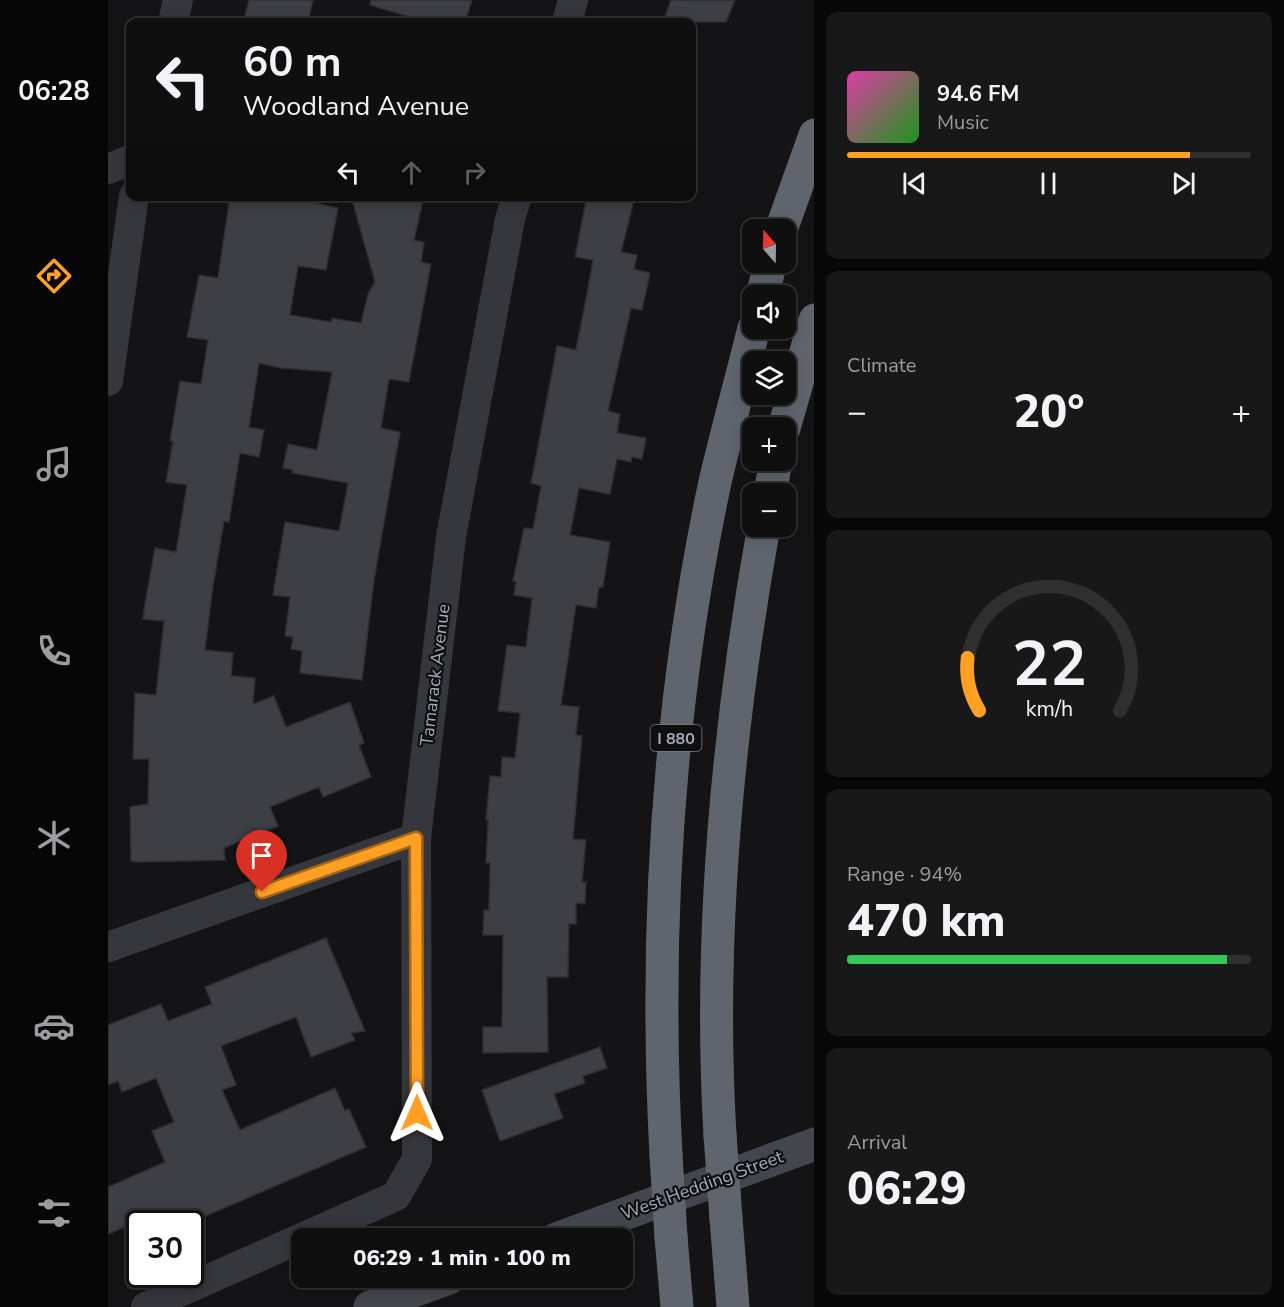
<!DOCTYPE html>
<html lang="en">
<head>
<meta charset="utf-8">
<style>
  :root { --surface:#0f0f10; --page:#181819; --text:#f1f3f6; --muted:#9b9c9f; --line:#2f2f30; --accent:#ffa024 }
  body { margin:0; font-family:"Nunito Sans",sans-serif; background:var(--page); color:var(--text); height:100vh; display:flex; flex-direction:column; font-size:22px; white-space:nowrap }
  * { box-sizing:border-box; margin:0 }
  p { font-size:20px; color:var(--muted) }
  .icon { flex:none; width:33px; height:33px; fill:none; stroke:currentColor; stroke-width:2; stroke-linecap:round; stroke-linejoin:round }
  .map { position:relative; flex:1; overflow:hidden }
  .panel { display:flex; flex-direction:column; gap:12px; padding:12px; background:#080809; width:470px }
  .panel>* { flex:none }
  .hud { position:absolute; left:18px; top:18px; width:570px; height:183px; border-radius:12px; box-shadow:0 3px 15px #0003,0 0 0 2px var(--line); background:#0f0f10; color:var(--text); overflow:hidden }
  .needle { width:39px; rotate:340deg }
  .tools { position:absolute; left:634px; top:219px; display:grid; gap:12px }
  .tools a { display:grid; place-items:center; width:54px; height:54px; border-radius:12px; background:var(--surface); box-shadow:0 3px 15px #0003,0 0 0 2px var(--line); font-size:30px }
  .speed { position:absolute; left:18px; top:1210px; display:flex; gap:12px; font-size:30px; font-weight:700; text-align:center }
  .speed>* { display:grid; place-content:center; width:78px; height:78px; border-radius:50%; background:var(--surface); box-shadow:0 3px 15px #0003,0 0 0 2px var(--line); line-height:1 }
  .speed .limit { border:3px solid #111; border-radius:9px; background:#fff; color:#111 }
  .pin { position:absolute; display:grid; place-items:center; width:51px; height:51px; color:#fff; margin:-62px -26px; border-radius:50% 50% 50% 0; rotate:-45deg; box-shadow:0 0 6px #0007 }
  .pin .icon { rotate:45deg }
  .me { position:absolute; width:66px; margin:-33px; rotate:0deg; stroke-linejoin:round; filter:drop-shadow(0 0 4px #0008) }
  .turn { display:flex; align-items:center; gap:21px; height:126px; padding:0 18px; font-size:27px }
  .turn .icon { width:78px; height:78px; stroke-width:2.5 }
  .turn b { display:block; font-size:42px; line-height:51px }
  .lanes { display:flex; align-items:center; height:57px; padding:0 18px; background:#0003; justify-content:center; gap:30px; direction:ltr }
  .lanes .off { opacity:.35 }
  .big { font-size:45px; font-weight:800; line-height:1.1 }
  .panel .tile { flex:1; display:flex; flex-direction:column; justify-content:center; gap:9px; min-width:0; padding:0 21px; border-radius:12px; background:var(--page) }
  .panel .dial { align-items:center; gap:0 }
  .dial svg { height:156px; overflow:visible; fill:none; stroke:var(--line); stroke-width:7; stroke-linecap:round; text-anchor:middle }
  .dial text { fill:var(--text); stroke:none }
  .song { display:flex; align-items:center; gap:18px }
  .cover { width:72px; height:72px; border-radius:9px; background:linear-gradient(135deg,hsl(320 70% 55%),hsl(120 70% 35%)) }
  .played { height:6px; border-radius:3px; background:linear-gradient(90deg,var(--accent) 85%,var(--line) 85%) }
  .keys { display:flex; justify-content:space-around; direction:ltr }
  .heat { display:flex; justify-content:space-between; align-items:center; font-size:33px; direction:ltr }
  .charge { height:9px; border-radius:4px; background:linear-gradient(90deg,#34c759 94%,var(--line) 0) }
  .trip { position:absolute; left:183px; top:1228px; width:342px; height:60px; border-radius:12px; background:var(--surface); box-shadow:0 3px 15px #0003,0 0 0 2px var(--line); font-weight:800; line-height:60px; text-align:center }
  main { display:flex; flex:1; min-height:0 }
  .dock { display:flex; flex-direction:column; width:108px; justify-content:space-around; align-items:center; background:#060606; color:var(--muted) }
  .dock .icon { width:42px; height:42px }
  .dock .on { color:var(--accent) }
  .dock b { font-size:27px; color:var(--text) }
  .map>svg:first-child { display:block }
</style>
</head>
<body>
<main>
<nav class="dock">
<b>06:28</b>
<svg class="icon on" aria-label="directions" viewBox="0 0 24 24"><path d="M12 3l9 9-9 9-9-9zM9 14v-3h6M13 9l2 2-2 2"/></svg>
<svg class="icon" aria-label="music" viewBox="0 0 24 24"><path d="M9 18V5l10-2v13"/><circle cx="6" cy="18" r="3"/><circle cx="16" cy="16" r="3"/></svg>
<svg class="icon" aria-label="phone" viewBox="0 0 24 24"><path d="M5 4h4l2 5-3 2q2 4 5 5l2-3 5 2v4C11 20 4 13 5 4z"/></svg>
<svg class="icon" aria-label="climate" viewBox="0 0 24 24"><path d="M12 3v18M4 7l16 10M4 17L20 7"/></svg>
<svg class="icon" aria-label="car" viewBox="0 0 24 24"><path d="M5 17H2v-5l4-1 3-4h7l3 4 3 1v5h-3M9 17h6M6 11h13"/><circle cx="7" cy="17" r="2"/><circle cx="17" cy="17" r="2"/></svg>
<svg class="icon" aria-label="filters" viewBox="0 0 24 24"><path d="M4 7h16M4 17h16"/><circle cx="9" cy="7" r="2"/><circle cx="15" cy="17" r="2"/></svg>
</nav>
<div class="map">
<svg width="707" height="1307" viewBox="0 0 707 1307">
  <rect width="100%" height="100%" fill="#141416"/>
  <!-- building -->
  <g fill="#3e3f44" stroke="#2e2e33" stroke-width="1.5">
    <polygon points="141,0 205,0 200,22 135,22"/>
    <polygon points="263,0 364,0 357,22 318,22 262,5"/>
    <polygon points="563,0 627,0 618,22 555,22"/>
    <polygon points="122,196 175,196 230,208 218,270 190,266 182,315 223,322 224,318 253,323 260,294 267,282 243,196 316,196 306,240 316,242 313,262 323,264 301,382 281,379 273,428 292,432 266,580 254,680 192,673 194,651 183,649 185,637 177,636 182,597 165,595 177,522 231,531 240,483 184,473 185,470 175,468 180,444 209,450 224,372 173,368 151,363 141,427 156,430 151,457 132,453 121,522 116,521 105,586 97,650 125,653 123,676 147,678 145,704 166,696 178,727 242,702 256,743 251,745 263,777 215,797 211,787 162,807 170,826 116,848 117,860 29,862 23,861 22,807 40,804 41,759 25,759 27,693 48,695 56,621 35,619 38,597 47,548 68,552 79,485 58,482 65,441 62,441 72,381 93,384 100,340 79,337 91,275 110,278"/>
    <polygon points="479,196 527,196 513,252 529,255 526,269 542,273 534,310 523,308 500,411 512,414 509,433 538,438 534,459 524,457 523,462 509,459 502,494 471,488 462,535 502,542 495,587 491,587 488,608 468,605 453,705 471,707 468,735 474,736 465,839 478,840 474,882 478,882 477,904 468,903 468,924 461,924 460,977 439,977 440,1052 375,1053 375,1027 394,1027 395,935 375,935 376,910 381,910 382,863 378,863 380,820 378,820 382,776 393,777 394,757 407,758 412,713 390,711 399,645 418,647 424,598 406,595 408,582 405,581 416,528 425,529 433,486 423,483 449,346 468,350 480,288 485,260 467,257"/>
    <polygon points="218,938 257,1031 243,1033 247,1040 203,1057 188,1017 113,1046 128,1085 114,1090 132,1130 227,1088 237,1111 241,1109 258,1147 79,1224 24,1224 0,1234 0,1187 57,1162 44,1131 66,1122 48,1078 14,1092 10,1081 0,1085 0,1025 53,1004 60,1021 104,1004 97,987"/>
    <polygon points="492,1047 499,1068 475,1076 477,1083 446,1094 455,1118 392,1141 374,1090"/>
  </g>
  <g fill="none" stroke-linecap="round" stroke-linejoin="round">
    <!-- street -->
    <g stroke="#35373c" stroke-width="30">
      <polyline points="65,22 70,0"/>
      <polyline points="459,22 465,0"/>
      <polyline points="0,169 22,160"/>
      <polyline points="0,381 26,196"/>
      <polyline points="0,947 308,838"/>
      <polyline points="38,1307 288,1196 309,1159 308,838 343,537 402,219 409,196"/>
    </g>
    <!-- secondary -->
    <g stroke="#43464c" stroke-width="33">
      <polyline points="448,1239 707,1144"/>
      <polyline points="262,1307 341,1278"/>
    </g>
    <!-- highway -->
    <g stroke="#60656d" stroke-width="33">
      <polyline points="673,230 707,135"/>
      <polyline points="654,296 663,262"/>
      <polyline points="676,428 707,320"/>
      <polyline points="662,494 668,460"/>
      <path d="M 612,1135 C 600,932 620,726 656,526"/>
      <path d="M 558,1155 C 546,930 560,703 607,482 C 619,431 633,380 646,328"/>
      <polyline points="618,1218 625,1307"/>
      <polyline points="563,1237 569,1307"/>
    </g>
    <!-- highway-bridge -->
    <g stroke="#60656d" stroke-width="33">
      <polyline points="612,1135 618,1218"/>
      <polyline points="558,1155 563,1237"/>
    </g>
  </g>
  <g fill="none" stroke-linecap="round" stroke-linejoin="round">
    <!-- route casing -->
    <g stroke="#a66817" stroke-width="15">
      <polyline id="route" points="154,892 308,838 309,1113"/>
    </g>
    <!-- route -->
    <use href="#route" stroke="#ffa024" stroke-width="10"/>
  </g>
  <g text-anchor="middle" stroke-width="4.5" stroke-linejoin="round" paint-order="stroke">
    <!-- shield labels -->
    <rect fill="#0f0f11" stroke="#787d86" stroke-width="1.5" x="542.5" y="725" width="51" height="26" rx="4.5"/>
    <g font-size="16" font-weight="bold" fill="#a5acb8">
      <text x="568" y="744">I 880</text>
    </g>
    <!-- street labels -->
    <g font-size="18" fill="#a5acb8" stroke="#0f0f11">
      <text transform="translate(327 675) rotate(-83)" y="6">Tamarack Avenue</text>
      <text transform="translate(594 1185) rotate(-20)" y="6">West Hedding Street</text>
    </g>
  </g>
</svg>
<div class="tools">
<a><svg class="needle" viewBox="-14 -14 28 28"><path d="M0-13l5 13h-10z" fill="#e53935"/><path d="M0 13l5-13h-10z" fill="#9b9c9f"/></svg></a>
<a><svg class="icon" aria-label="sound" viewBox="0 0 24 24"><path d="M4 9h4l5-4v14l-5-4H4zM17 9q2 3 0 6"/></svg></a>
<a><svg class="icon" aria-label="layers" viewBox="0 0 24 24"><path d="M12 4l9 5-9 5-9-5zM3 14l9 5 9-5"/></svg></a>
<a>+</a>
<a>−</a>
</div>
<div class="speed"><div class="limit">30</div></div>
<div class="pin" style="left:154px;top:892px;background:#d93025"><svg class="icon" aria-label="arrive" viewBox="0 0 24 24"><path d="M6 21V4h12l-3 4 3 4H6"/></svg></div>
<svg class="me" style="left:309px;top:1113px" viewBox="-20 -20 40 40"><path d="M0-17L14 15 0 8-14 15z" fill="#ffa024" stroke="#fff" stroke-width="4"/></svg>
<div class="trip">06:29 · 1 min · 100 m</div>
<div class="hud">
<div class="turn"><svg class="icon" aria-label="left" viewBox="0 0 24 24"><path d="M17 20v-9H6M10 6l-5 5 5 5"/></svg><div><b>60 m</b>Woodland Avenue</div></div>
<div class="lanes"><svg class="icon" aria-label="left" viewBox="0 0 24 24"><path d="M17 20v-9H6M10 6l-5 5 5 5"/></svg><svg class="icon off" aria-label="ahead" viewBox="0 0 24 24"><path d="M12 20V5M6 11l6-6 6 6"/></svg><svg class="icon off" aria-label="right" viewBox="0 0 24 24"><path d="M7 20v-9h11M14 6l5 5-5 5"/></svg></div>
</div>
</div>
<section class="panel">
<div class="tile">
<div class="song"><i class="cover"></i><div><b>94.6 FM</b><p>Music</p></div></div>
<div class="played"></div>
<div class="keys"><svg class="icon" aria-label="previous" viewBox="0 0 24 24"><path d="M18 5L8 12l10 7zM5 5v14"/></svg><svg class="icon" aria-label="pause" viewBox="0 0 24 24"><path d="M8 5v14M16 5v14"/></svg><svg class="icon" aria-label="next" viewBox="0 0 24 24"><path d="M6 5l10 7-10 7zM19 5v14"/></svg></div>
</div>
<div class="tile"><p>Climate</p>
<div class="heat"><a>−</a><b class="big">20°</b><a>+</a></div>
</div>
<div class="tile dial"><svg viewBox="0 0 100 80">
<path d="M14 69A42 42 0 1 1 86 69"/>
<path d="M14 69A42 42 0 0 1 8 42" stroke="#ffa024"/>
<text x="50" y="56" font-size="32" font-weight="700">22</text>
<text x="50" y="72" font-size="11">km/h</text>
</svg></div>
<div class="tile"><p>Range · 94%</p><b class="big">470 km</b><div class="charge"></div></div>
<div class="tile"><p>Arrival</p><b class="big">06:29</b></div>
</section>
</main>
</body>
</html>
